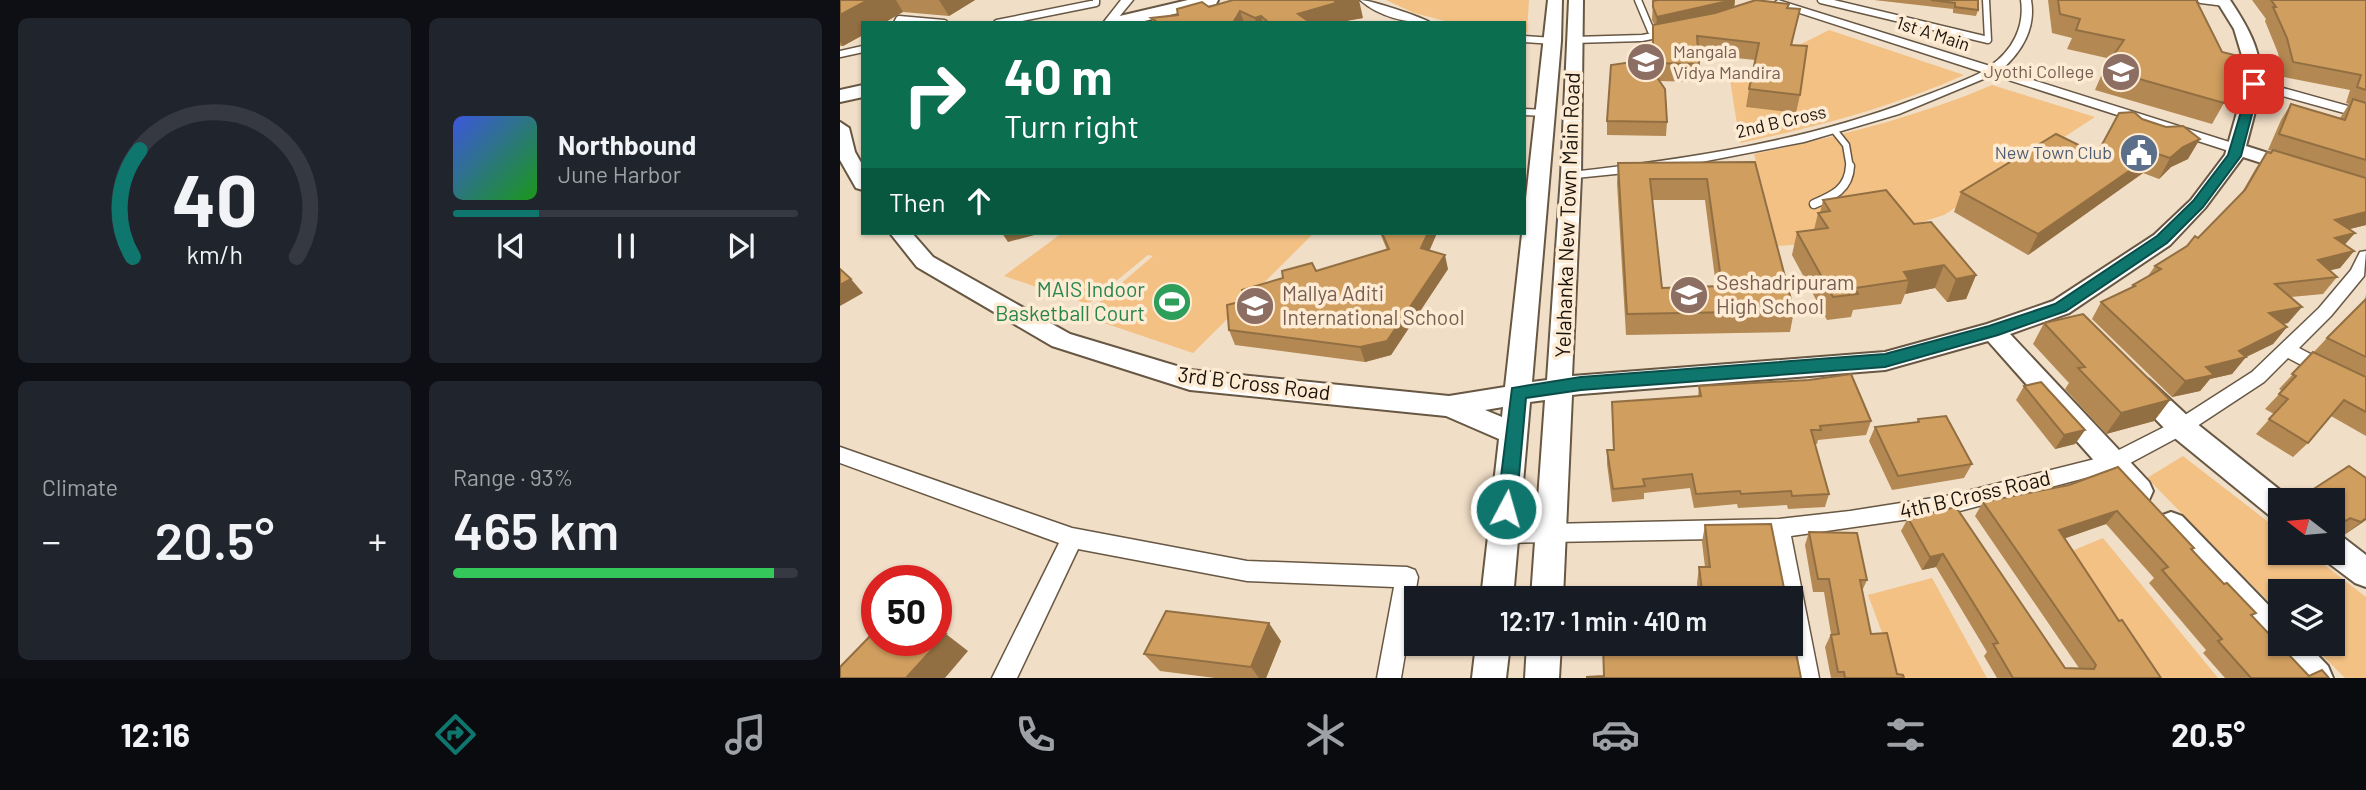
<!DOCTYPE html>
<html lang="en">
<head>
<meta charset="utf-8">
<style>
  :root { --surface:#171b24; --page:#20242c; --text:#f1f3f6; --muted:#9ea1a6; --line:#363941; --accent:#0f766e }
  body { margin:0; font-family:Barlow,sans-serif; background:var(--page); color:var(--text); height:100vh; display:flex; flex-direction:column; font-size:26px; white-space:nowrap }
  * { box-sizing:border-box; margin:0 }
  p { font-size:23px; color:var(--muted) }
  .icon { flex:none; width:38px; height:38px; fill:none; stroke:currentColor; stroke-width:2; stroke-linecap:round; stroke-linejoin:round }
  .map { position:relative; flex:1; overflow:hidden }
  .drawer { display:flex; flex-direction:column; gap:18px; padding:18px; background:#0d0f14; width:840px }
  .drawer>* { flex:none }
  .banner { position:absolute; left:21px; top:21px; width:665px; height:214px; border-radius:0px; box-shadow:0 2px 5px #0004; background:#0b6e4f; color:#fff; overflow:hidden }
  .needle { width:46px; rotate:286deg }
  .buttons { position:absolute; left:1428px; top:488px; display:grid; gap:14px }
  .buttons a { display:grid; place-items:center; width:77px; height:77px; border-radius:0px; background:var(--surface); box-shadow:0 2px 5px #0004; font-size:35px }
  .speed { position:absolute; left:21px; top:565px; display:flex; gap:14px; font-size:35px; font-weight:700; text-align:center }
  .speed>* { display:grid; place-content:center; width:91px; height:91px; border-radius:50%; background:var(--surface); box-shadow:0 2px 5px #0004; line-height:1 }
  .speed .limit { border:10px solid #d22; background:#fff; color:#111 }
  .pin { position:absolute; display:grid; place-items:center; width:60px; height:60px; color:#fff; margin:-30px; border-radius:14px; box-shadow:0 4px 10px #0006 }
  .me { position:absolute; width:77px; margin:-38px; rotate:6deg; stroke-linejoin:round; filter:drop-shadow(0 0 5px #0008) }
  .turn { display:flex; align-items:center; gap:24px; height:147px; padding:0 28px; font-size:32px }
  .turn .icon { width:91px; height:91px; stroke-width:2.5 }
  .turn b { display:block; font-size:49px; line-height:60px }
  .then { display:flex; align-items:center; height:66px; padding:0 28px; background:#0003; gap:14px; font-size:26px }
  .big { font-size:52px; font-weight:600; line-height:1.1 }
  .drawer .card { flex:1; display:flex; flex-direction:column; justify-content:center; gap:10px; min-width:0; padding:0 24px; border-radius:10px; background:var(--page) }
  .drawer .dial { align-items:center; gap:0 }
  .dial svg { height:182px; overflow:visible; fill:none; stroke:var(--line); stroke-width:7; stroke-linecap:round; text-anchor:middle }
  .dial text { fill:var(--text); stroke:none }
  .song { display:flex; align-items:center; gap:21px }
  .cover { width:84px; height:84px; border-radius:10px; background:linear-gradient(135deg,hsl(230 70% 55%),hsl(120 70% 35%)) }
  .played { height:7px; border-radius:4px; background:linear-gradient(90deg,var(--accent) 25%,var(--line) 25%) }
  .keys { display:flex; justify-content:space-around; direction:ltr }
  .heat { display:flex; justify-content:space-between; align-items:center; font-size:38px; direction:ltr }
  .charge { height:10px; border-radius:5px; background:linear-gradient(90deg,#34c759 93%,var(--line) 0) }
  .drawer .tiles { flex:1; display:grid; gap:18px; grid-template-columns:repeat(2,1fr) }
  .trip { position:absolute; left:564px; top:586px; width:399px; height:70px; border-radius:0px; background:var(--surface); box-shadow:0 2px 5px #0004; font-weight:600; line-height:70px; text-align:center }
  .tabs { display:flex; height:112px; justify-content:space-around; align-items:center; background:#090b0e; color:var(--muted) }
  .tabs .icon { width:49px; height:49px }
  .tabs .active { color:var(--accent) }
  .tabs b { font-size:32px; color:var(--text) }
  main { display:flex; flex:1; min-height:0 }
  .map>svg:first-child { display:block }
</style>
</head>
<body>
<main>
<section class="drawer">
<div class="tiles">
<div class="card dial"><svg viewBox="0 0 100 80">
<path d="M14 69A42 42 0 1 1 86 69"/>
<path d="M14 69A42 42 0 0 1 17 22" stroke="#0f766e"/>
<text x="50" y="56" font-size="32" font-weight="700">40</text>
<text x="50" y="72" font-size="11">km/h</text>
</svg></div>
<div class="card">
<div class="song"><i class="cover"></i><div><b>Northbound</b><p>June Harbor</p></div></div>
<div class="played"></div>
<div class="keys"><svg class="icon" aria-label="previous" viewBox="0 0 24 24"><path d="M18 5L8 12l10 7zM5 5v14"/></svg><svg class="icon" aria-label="pause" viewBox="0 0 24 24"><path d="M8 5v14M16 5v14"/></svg><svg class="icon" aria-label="next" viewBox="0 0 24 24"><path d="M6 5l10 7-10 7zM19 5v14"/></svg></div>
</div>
<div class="card"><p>Climate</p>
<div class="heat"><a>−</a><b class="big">20.5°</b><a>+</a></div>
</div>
<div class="card"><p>Range · 93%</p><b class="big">465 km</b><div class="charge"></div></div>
</div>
</section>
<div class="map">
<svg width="1526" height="678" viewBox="0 0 1526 678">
  <rect width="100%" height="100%" fill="#f1dec7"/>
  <!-- green -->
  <g fill="#f3c184">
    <polygon points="546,0 689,0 687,32 684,32 684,23 613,23 574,13"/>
    <path d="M 989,30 L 1124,75 C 1052,107 977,127 900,143 L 890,80 Z"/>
    <path d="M 1152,85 L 1255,117 L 1104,215 L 1028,239 L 938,246 L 914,154 C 995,137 1075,118 1152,85 Z"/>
    <polygon points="222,233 474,233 353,353 243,316 313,256 308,255 248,304 164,276"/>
    <polygon points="1343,456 1440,531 1440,553 1469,553 1526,597 1526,678 1505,678 1471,644 1493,644 1493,592 1440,592 1440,613 1307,478"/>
    <polygon points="1263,538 1378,678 1309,678 1222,555"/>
    <polygon points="1092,578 1147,678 1059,678 1028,595"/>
  </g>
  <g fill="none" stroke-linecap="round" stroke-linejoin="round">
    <!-- lane-far1 casing -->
    <g stroke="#675743" stroke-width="9">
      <g id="lane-far1">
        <polyline points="798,0 811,31"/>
        <polyline points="981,0 1148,40 1146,0"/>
        <polyline points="1361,0 1385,3"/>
        <polyline points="57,23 59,19 104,23"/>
        <polyline points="157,23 256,3 256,0"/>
        <polyline points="0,54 23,49"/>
        <polyline points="684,112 706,113"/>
        <polyline points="994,130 1006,145 1010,168"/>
      </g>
    </g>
    <!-- lane casing -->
    <g stroke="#675743" stroke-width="11">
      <path id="lane" d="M 974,204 C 993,196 1009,189 1010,166"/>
    </g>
    <!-- street casing -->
    <g stroke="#675743" stroke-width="3">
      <g id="street">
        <polygon points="281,0 293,0 274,23 263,23"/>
        <path d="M 520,0 C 531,0 582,17 591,23 C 567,23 539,17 520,0 Z"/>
        <path d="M 938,0 L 1150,66 C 1172,51 1185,27 1181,0 L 1191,0 C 1196,28 1182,52 1161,70 L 1402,146 L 1404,149 L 1397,153 L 1392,152 L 1153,75 L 1059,114 L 964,142 L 825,169 L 726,179 L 724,176 L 731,172 C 847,159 963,142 1073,100 C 1097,91 1120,83 1142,72 L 935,5 L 934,3 Z"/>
        <polygon points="834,29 838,30 838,34 802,41 734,43 728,40 734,37 802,35"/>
        <polygon points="684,36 713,38 719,41 713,44 684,42"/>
        <polygon points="1414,80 1526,111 1526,119 1410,87 1408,84"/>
        <polygon points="1526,251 1524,276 1491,316 1459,348 1526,383 1526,399 1448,358 1424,382 1348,432 1279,469 1112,513 951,536 979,678 955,678 949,644 950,598 941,598 930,538 664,543 656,541 653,534 656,527 664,525 939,519 1010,511 1112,495 1267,456 1334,422 1412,372 1479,308 1511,270 1520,252"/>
        <polygon points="0,447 232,528 407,561 567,567 575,570 578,577 561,678 537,678 554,587 407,581 238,549 177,678 152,678 219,543 0,463"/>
      </g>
    </g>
    <!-- secondary casing -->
    <g stroke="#675743" stroke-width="4">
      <g id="secondary">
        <path d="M 708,0 L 722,0 L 721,41 L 692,382 L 707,380 L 721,176 L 729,0 L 743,0 L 741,176 L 732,376 L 1045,352 L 1147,324 L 1213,301 L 1314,235 L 1351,200 L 1385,155 L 1405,84 L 1403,59 L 1394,29 L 1376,0 L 1390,0 C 1431,61 1424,79 1406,146 L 1460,163 L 1463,167 L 1453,173 L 1403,157 L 1365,208 L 1330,245 L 1229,313 L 1170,334 L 1309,482 L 1313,491 L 1309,500 L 1299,503 L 1289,500 L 1148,341 L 1045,370 L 741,394 L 732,395 L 723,598 L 691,598 L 705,400 L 690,402 L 673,598 L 641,598 L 659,439 L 606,416 L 350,390 L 212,346 L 77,267 L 50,233 L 72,233 L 93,257 L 230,334 L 350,370 L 609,396 L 665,387 ZM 663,407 L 662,417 L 645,410 Z"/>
        <polygon points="0,122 9,128 15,152 23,166 23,190 16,188 0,160"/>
        <polygon points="1300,377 1309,380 1351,419 1450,498 1452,500 1440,500 1440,520 1430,516 1331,435 1291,394 1287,387 1291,380"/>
        <polygon points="1331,512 1342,516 1440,617 1440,644 1467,644 1488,666 1493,678 1453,678 1320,534 1316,525 1320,516"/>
        <polygon points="1493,534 1504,538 1526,555 1526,587 1515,583 1482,558 1480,553 1493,553"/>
        <polygon points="636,644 670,644 666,678 632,678"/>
        <polygon points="687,644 721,644 719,678 685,678"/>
      </g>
    </g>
    <!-- primary casing -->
    <g stroke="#675743" stroke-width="4">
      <g id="primary">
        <polygon points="348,0 378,0 376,4 296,23 264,23 267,19"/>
        <polygon points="23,85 23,97 0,102 0,90"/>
      </g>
    </g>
    <!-- lane-far1 -->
    <use href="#lane-far1" stroke="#fff" stroke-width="6"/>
    <!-- lane -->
    <use href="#lane" stroke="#fff" stroke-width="8"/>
    <!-- street -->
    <use href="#street" fill="#fff" fill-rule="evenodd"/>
    <!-- secondary -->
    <use href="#secondary" fill="#fff" fill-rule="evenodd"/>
    <!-- primary -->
    <use href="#primary" fill="#fff" fill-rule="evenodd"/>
  </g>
  <!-- wall -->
  <g fill="#b38852" fill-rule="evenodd">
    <polygon points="0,0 135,0 109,16 63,12 23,23 23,35 3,46 0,46"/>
    <polygon points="895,0 894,7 948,8 960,9 952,45 960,95 956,113 906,107 909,89 915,60 859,54 859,64 858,82 819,81 827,122 826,136 767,135 767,121 812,70 813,25 814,24 812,20 813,1"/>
    <polygon points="1034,0 1138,0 1138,10 1136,16 1113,13 1113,9"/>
    <polygon points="1208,0 1356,0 1384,103 1372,124 1255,90 1264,69 1271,59 1227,49 1232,38 1212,33"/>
    <polygon points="1412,0 1526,0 1526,225 1509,229 1505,245 1514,251 1500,268 1489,270 1497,277 1483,294 1451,297 1448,323 1443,324 1447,327 1433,344 1406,357 1392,374 1370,379 1360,391 1332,397 1252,319 1261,302 1290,289 1293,285 1308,276 1315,266 1358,238 1401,194 1416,168 1427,152 1431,153 1432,151 1428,150 1441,120 1451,104 1500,118 1509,104 1506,103 1510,90 1444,77 1438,53 1425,21 1426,19"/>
    <polygon points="369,7 523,18 500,22 500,23 313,23 311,18 338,15"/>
    <polygon points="1302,119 1348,159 1331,167 1319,179 1303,173 1188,255 1114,212 1121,192 1257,154"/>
    <path d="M 915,162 L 954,311 L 950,332 L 786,335 L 777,183 L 778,163 ZM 812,200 L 865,200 L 876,286 L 822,288 Z"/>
    <polygon points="983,200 1074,224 1136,275 1126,299 1107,302 1095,288 1065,294 1061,304 1013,310 1011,317 987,320 952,255 957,232 974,230 978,213 980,213"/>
    <polygon points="540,233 597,233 589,251 608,269 551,355 525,362 395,345 389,330 403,301 476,271 547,250"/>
    <polygon points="1526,294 1526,436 1491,416 1468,443 1453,457 1416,434 1434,414 1425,409 1442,391 1439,389 1487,338 1525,300"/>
    <polygon points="1204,323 1330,400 1314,421 1266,434 1225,389 1229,383 1193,344"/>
    <polygon points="859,386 1031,421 1026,435 978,440 977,444 975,444 989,494 985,507 948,509 947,505 898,508 897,504 854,508 850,488 804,493 804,499 772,502 767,464 767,450 773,450 772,402 858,397"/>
    <polygon points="1184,386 1245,430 1235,444 1215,449 1176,400"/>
    <polygon points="1078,419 1132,464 1124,478 1052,490 1029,441 1035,427 1077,422"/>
    <polygon points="1509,466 1526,478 1526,520 1504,535 1494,532 1493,532 1493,500 1459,500 1469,492"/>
    <polygon points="1229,485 1351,550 1469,676 1489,678 1385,678 1363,653 1366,650 1309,583 1314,578 1266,524 1225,538 1279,621 1321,678 1157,678 1144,656 1147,652 1096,567 1082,570 1061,531 1068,518 1225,668 1239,668 1135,516 1143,502"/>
    <polygon points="865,525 946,598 858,598 857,583 859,567 865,567 862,542"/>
    <polygon points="969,532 1027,580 1022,591 1031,634 1057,674 1064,678 991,678 985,647 991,634 984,592 973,592 965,545"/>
    <polygon points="441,641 426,678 375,678 320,671 304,654"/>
  </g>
  <!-- shaded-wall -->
  <g fill="#926f42">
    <polygon points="28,0 56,0 63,12 44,23 23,23 23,35 3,46 0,42 0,15"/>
    <polygon points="99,0 135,0 109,16"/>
    <polygon points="494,0 519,0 523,18 500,22 500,23 461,23 458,14"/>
    <polygon points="884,0 895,0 894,8 816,29 817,17"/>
    <polygon points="400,11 404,23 393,23"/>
    <polygon points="421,16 423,23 416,23 415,18"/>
    <polygon points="1360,139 1348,159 1331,167 1319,179 1330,158 1343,147"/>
    <polygon points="1315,153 1303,173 1188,255 1198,234"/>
    <polygon points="1526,212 1526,225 1482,236 1495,220"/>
    <polygon points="162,233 202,233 168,242"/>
    <polygon points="588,233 597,233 584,263 581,248"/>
    <polygon points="1515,233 1501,249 1495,238"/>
    <polygon points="1514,251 1500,268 1464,277 1478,260"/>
    <polygon points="605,255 608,269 551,355 525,362 520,347"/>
    <polygon points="1104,265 1095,288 1065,294 1069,280 1064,272"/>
    <polygon points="1136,275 1126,299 1107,302 1116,279"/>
    <polygon points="11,279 23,293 0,306 0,285"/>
    <polygon points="1462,307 1448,323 1415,329 1429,313"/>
    <polygon points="1447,327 1433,344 1406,357 1392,374 1370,379 1360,391 1332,397 1345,381 1366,367"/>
    <polygon points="1330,400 1314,421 1266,434 1281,413"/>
    <polygon points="1245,430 1235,444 1215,449 1224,435"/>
    <polygon points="1277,511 1266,524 1209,544 1219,530"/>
    <polygon points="1526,518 1526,520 1504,535 1521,522"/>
    <polygon points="1103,554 1096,567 1082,570 1090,557"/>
    <polygon points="429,623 441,641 426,678 419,678 411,667"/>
    <polygon points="106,634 128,651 105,678 66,678"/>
  </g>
  <!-- building -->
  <g fill="#d09e5f" stroke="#926f42" stroke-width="2" fill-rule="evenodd">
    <polygon points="0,0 28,0 0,15"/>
    <polygon points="393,0 494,0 496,3 458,14 471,23 429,23 421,16 415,18 400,11 393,23 319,23 311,18 338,15 337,9 362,2 369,7"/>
    <polygon points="818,0 884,0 883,0 888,1 817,17 813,7 813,1"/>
    <polygon points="916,0 949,4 947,8 960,9 951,45 967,46 960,95 909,89 919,43 857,36 859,64 813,63 813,25 875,13"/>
    <polygon points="1091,0 1138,0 1138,10 1115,7 1115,3"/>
    <polygon points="1218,0 1356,0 1382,52 1398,56 1393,84 1384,103 1264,69 1284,40 1236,30 1240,19 1220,14"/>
    <polygon points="1431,0 1526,0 1526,90 1517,87 1521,75 1453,62 1447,38 1433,7 1436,7"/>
    <polygon points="805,60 825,89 827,122 767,121 771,65"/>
    <polygon points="1513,99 1526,103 1526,160 1439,134 1451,104 1505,120"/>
    <polygon points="1294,112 1302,119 1326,127 1343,126 1360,139 1343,147 1330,158 1315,153 1198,234 1121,192 1216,134 1257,154 1279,113"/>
    <polygon points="1433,150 1526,178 1526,212 1495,220 1515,233 1495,238 1514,251 1478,260 1497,277 1435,284 1462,307 1429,313 1447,327 1399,351 1406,357 1366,367 1374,375 1345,381 1261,302 1295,286 1293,285 1321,269 1315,266 1347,246 1355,236 1358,238 1405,190 1427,152 1431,153"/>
    <path d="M 915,162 L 954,311 L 787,314 L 778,163 ZM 810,179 L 867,179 L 882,286 L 822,288 Z"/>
    <polygon points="1046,190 1074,224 1091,222 1136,275 1116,279 1104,265 1064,272 1069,280 1015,288 1018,294 993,297 957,232 988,228 978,213 990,211 983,200"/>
    <polygon points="542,233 588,233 581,248 605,255 547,341 520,347 389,330 387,305 403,301 402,290 443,278 442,271 472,263 476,271 549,249"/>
    <polygon points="0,269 11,279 0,285"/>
    <polygon points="1526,299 1526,357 1487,338"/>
    <polygon points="1243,314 1330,400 1281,413 1238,368 1245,367 1204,323"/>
    <polygon points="1473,352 1526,377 1526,412 1504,400 1468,443 1429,419 1448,399 1439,394 1456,376 1452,374"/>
    <polygon points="1011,374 1031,421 980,426 981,430 971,430 989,494 952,496 951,491 901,494 900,491 856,494 852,474 803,479 805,486 773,489 767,450 774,450 772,402 861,396 859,386 969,380"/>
    <polygon points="1201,382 1245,430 1224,435 1184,386"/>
    <polygon points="1106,416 1132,464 1058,476 1035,427 1079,422 1078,419"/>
    <polygon points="1509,466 1526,478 1526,518 1521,522 1510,518 1506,521 1493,510 1493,500 1480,500 1469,492"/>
    <polygon points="1278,467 1354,548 1351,549 1384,584 1387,583 1416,613 1411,615 1469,676 1482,670 1489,678 1411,678 1378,641 1382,639 1322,570 1328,567 1277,511 1219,530 1279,621 1282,620 1321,678 1173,678 1153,644 1158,643 1103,554 1090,557 1068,518 1116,507 1225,668 1254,669 1256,665 1143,502 1229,485"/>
    <polygon points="931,524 946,598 863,598 859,567 870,567 865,525"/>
    <polygon points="969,532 1017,533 1027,580 1020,580 1031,634 1047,633 1057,674 1063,675 1064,678 1005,678 1004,672 998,672 991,635 999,634 989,579 978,579"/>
    <polygon points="326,611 429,623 411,667 304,654"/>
    <polygon points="950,622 961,678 747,678 747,677 764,676 763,644 950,644"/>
    <polygon points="37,629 37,640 96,640 96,630 106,634 66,678 0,678 0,667"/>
  </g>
  <!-- route -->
  <polygon fill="#0f766e" stroke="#0a4d48" stroke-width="2" points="1410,82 1420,84 1401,156 1363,207 1327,243 1226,311 1158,335 1045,367 741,390 686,398 676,509 673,515 666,517 659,515 657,509 672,388 741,377 1045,354 1149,326 1215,304 1317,236 1353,201 1388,155"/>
  <!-- icons -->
  <defs>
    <g id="school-disc" transform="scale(2.0125)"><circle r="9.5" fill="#8d6e63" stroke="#feebd4"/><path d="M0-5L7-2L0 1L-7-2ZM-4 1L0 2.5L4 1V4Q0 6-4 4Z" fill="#fff"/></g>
    <g id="university-disc" transform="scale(2.0125)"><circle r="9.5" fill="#8d6e63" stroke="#feebd4"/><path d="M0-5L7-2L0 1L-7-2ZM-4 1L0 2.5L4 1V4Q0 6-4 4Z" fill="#fff"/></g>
    <g id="civic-disc" transform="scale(2.0125)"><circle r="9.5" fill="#5c6f8a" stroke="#feebd4"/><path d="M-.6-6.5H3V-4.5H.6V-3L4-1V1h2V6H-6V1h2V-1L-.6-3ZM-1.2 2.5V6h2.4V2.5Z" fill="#fff"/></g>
    <g id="stadium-disc" transform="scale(2.0125)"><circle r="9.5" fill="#2e9e5b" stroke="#feebd4"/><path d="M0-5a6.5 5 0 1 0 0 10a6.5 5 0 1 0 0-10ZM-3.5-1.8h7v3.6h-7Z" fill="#fff"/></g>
  </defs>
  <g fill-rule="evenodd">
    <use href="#school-disc" x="806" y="62"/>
    <use href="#university-disc" x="1281" y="72"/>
    <use href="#civic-disc" x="1299" y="153"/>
    <use href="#school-disc" x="849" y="295"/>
    <use href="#stadium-disc" x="332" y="302"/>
    <use href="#school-disc" x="415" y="306"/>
  </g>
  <g text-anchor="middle" stroke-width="7" stroke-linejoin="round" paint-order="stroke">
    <!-- far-street labels -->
    <g font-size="18" fill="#19130b" stroke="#feebd4">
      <text transform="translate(1093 34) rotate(18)" y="6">1st A Main</text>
      <text transform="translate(941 122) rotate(-13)" y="6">2nd B Cross</text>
    </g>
    <!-- far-education labels -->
    <g font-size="18" fill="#785e54" stroke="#feebd4" text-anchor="start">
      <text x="833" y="58">Mangala<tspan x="833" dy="21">Vidya Mandira</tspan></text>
      <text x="1254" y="78" text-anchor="end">Jyothi College</text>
    </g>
    <!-- far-service labels -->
    <g font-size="18" fill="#4e5e75" stroke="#feebd4" text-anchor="end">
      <text x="1272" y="159">New Town Club</text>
    </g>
    <!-- street labels -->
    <g font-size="21" fill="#19130b" stroke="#feebd4">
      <text transform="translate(728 215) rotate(-88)" y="7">Yelahanka New Town Main Road</text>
      <text transform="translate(414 384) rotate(7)" y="7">3rd B Cross Road</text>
      <text transform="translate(1135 495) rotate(-13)" y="7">4th B Cross Road</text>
    </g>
    <!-- education labels -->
    <g font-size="21" fill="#785e54" stroke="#feebd4" text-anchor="start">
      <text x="876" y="290">Seshadripuram<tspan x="876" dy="24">High School</tspan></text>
      <text x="442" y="301">Mallya Aditi<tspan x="442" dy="24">International School</tspan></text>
    </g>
    <!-- leisure labels -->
    <g font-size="21" fill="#27864d" stroke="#feebd4" text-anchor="end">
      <text x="305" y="297">MAIS Indoor<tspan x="305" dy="24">Basketball Court</tspan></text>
    </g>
  </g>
</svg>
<div class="buttons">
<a><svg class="needle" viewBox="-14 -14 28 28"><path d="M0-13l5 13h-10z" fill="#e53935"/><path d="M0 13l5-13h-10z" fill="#9ea1a6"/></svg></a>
<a><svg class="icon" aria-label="layers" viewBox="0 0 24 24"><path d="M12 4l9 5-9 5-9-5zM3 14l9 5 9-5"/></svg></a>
</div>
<div class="speed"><div class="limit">50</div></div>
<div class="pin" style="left:1414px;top:84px;background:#d93025"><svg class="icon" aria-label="arrive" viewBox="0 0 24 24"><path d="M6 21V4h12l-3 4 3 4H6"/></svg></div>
<svg class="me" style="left:666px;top:509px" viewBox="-20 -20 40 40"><circle r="17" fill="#0f766e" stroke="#fff" stroke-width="3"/><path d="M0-11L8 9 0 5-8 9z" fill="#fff"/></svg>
<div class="trip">12:17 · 1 min · 410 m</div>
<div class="banner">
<div class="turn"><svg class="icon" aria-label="right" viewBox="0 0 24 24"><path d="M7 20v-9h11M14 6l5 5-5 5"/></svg><div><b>40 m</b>Turn right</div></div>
<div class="then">Then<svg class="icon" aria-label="ahead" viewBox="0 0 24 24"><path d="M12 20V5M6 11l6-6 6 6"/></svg></div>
</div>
</div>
</main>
<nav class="tabs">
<b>12:16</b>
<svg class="icon active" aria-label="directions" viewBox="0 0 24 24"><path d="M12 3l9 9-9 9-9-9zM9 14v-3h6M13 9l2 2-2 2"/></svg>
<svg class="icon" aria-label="music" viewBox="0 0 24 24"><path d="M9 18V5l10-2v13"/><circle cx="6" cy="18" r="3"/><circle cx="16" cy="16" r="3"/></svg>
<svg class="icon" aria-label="phone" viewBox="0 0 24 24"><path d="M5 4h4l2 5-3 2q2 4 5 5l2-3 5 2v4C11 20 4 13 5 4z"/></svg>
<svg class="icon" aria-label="climate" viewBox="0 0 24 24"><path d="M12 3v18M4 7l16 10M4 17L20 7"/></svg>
<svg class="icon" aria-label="car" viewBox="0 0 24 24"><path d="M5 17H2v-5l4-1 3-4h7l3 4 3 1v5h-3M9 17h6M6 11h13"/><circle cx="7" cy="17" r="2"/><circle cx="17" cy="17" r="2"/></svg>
<svg class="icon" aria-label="filters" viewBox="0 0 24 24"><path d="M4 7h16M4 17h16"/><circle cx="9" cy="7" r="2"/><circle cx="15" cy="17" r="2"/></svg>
<b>20.5°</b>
</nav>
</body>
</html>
